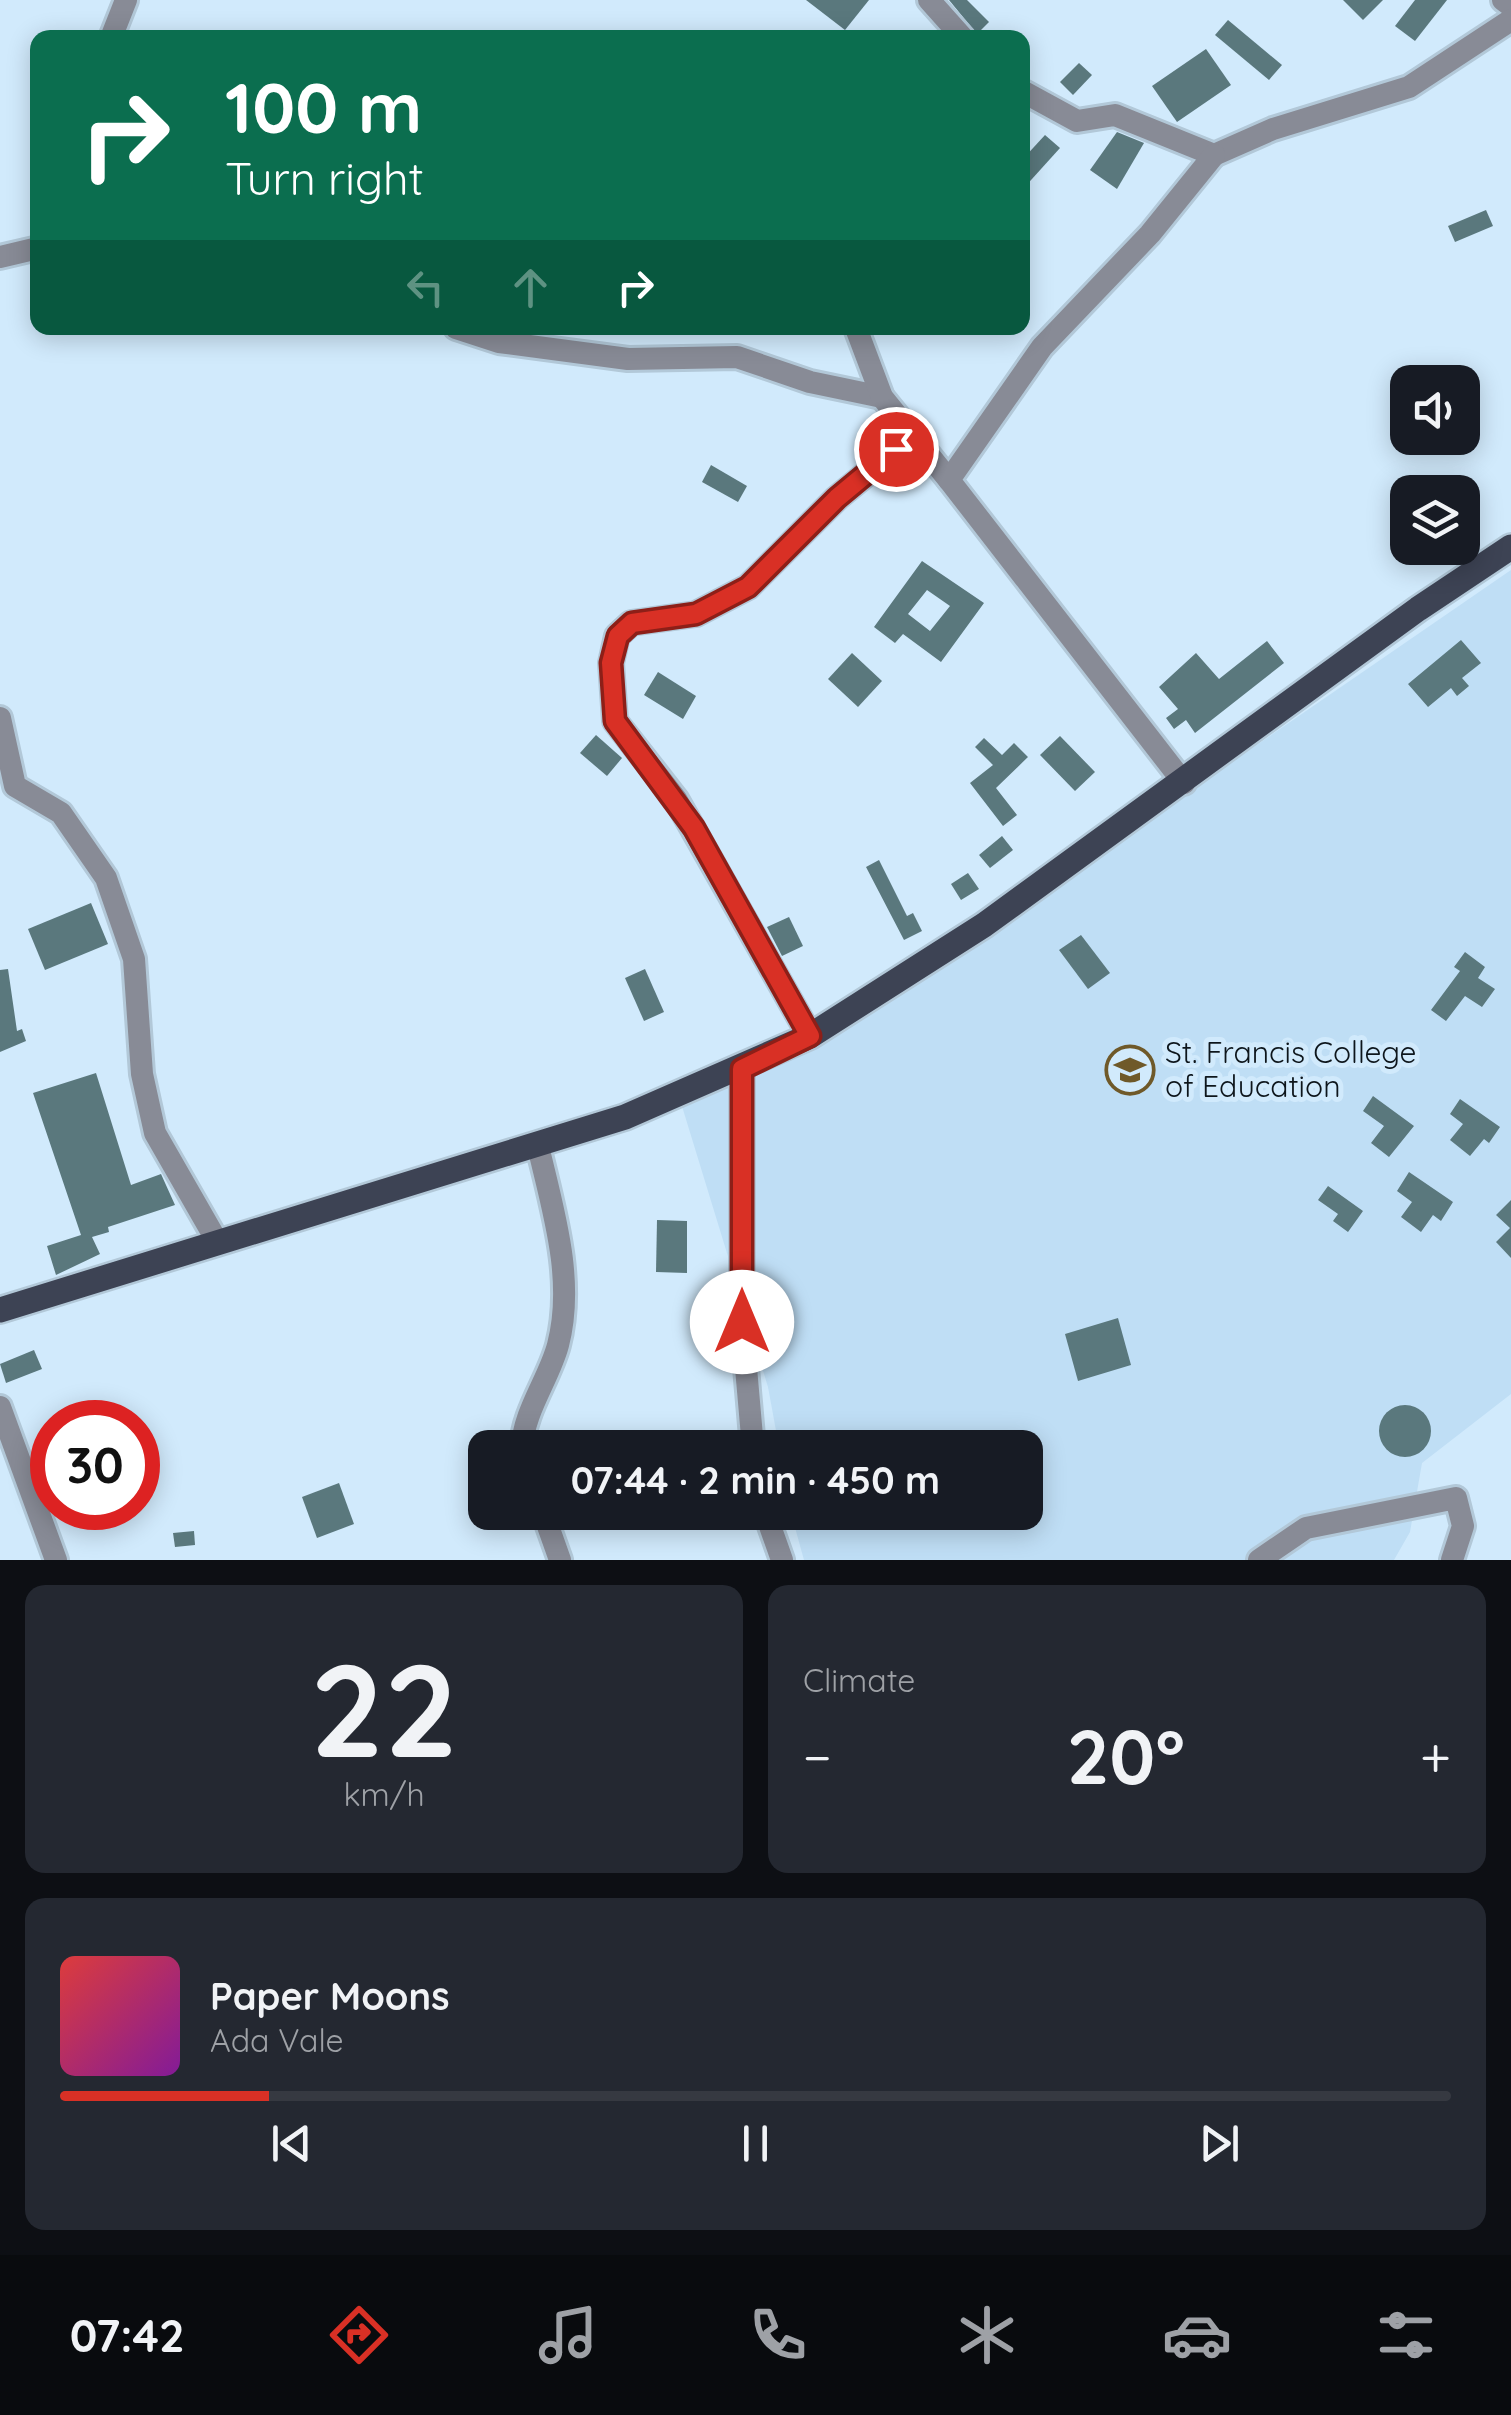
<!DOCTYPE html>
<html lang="en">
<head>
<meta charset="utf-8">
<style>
  :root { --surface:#171b24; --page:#242831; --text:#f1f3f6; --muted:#9ea1a6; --line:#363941; --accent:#d93025 }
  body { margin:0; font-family:Quicksand,sans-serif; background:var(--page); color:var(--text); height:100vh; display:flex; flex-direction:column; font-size:38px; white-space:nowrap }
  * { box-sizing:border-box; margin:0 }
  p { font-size:32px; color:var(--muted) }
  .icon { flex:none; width:55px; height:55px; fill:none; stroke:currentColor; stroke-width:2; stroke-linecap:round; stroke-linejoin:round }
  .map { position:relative; height:1560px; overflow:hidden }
  .side { display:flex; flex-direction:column; gap:25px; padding:25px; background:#0d0f14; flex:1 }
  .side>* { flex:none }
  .guide { position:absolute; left:30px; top:30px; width:1000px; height:305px; border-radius:20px; box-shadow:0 5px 25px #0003; background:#0b6e4f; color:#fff; overflow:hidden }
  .controls { position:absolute; left:1390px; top:365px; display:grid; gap:20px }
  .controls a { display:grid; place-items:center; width:90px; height:90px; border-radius:20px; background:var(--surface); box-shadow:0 5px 25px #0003; font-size:50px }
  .speed { position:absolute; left:30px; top:1400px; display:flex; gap:20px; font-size:50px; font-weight:700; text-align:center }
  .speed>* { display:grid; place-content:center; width:130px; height:130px; border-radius:50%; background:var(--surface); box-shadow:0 5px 25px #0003; line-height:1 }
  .speed .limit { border:15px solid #d22; background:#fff; color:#111 }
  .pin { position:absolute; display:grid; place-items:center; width:85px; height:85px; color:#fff; margin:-42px; border:5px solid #fff; border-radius:50%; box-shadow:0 2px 10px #0007 }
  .me { position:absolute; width:110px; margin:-55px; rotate:0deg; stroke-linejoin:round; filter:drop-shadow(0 0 8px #0008) }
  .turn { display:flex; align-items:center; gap:35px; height:210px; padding:0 30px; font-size:45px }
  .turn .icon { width:130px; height:130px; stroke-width:2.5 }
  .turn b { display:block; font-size:70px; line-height:85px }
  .lanes { display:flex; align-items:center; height:95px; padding:0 30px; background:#0003; justify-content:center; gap:50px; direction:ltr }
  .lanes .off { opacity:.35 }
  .big { font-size:75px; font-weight:700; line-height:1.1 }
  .side .widget { flex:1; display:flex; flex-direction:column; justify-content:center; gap:15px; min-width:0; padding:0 35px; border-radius:20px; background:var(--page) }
  .side .dial { align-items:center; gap:0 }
  .dial b { font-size:130px; line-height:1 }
  .song { display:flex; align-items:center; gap:30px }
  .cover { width:120px; height:120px; border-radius:15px; background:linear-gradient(135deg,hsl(0 70% 55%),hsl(290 70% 35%)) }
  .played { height:10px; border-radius:5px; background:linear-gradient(90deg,var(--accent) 15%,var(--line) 15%) }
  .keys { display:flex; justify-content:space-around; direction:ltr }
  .heat { display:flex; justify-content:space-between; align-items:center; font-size:55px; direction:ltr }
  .side .tiles { flex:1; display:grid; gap:25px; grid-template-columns:1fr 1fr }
  .widget:last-child { grid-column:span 2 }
  .trip { position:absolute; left:468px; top:1430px; width:575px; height:100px; border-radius:20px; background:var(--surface); box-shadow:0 5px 25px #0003; font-weight:700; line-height:100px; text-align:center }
  .dock { display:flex; height:160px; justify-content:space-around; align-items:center; background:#090b0e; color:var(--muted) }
  .dock .icon { width:70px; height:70px }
  .dock .on { color:var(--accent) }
  .dock b { font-size:45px; color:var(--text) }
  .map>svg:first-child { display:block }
</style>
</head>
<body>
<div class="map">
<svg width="1511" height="1560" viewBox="0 0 1511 1560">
  <rect width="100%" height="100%" fill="#d1eafc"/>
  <!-- built -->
  <polygon fill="#bfdef5" points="1511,570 1511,1394 1422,1463 1410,1532 1394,1560 804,1560 791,1513 1025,1512 1025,1448 779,1447 768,1387 681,1103 1181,797"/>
  <!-- building -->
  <g fill="#5a787d" fill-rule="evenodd">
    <polygon points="806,0 869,0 845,30"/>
    <polygon points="949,0 967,0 989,22 977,34"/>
    <polygon points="1343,0 1383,0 1363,20"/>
    <polygon points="1415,0 1447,0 1415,41 1395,26"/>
    <polygon points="1228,20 1282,65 1269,80 1215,35"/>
    <polygon points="1206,49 1231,85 1177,122 1152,86"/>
    <polygon points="1079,63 1092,75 1073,95 1060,82"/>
    <polygon points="1117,132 1144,143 1117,189 1090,170"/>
    <polygon points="1045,135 1060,148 1022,190 1022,160"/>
    <polygon points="1486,210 1493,226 1455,242 1448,226"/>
    <polygon points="711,465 747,486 738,502 702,482"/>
    <path d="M 922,561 L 984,603 L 941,662 L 903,634 L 895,643 L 874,627 ZM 927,590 L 950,606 L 930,631 L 908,614 Z"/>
    <polygon points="1461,640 1481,663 1462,678 1469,686 1457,696 1451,688 1428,707 1408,684"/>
    <polygon points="1267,641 1284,663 1195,733 1186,720 1174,729 1166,718 1178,709 1159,687 1196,653 1219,679"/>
    <polygon points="852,653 882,681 858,707 828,679"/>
    <polygon points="658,672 696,696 683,719 644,695"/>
    <polygon points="596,735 622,758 607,776 580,753"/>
    <polygon points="1060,736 1095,772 1075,791 1040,755"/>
    <polygon points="984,738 1002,755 1014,743 1028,757 996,788 1017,815 1003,826 970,783 993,765 975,747"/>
    <polygon points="1002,836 1013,850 990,868 979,855"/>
    <polygon points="879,860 907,916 913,913 922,931 904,940 866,867"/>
    <polygon points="968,873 979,889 961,900 951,884"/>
    <polygon points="91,903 108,944 45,970 28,929"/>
    <polygon points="789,917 803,946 782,956 767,927"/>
    <polygon points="1081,935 1110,973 1088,989 1059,950"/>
    <polygon points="1465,952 1485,967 1478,978 1495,989 1482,1007 1465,996 1446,1021 1431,1010 1460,971 1454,967"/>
    <polygon points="8,969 17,1031 22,1029 26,1041 0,1052 0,970"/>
    <polygon points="645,969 664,1012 644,1021 625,978"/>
    <polygon points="96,1073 131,1185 161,1174 175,1205 108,1227 109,1232 92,1237 100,1254 56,1275 47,1246 81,1235 33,1093"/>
    <polygon points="1373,1096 1414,1126 1389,1157 1371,1143 1384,1126 1363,1111"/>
    <polygon points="1460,1099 1500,1127 1489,1143 1484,1139 1470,1156 1450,1140 1463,1124 1450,1114"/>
    <polygon points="1409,1172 1453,1202 1441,1221 1433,1215 1421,1232 1401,1217 1412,1202 1397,1191"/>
    <polygon points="1328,1186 1363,1211 1348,1232 1333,1221 1338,1214 1318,1200"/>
    <polygon points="1511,1200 1511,1258 1496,1242 1510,1228 1496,1215"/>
    <polygon points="657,1220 687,1221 687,1273 656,1272"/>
    <polygon points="1118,1318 1131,1365 1078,1381 1065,1334"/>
    <polygon points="34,1350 42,1369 6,1383 0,1364"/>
    <circle cx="1405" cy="1431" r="26"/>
    <polygon points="339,1483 354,1524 317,1538 302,1497"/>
    <polygon points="194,1531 195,1545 175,1547 173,1533"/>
  </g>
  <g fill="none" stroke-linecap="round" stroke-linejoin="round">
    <!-- minor casing -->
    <g stroke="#b2c8d8" stroke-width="28">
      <g id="minor">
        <polyline points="929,0 963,38"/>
        <polyline points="1503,0 1511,6"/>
        <polyline points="111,38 126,0"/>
        <polyline points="1022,91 1077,121 1115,115 1214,155 1273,129 1409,87 1511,20"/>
        <polyline points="0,257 38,248"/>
        <polyline points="456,328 499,342 628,359 737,357 810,382 882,397"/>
        <polyline points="856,328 882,397 949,480"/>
        <polyline points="0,718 15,786 61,813 106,878 134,959 142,1074 155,1133 218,1243"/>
        <polyline points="1184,783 949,480 1042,347 1150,234 1214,155"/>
        <polyline points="810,1036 676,799 615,721 611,663 617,636 631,623 696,614 748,587 837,498 913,436"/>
        <polyline points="742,1069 742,1322 753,1448"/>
        <polyline points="0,1407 56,1560"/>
        <path d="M 522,1448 C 523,1412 549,1379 558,1345 C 575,1280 553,1210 538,1146"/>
        <polyline points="543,1512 560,1560"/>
        <polyline points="765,1512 782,1560"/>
        <polyline points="1259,1560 1306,1528 1456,1498 1463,1526 1452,1560"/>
      </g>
    </g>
    <!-- major casing -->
    <g stroke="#b2c8d8" stroke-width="30">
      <polyline id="major" points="0,1310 625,1117 810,1036 984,925 1418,609 1511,547"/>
    </g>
    <!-- minor -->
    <use href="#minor" stroke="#888b96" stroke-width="22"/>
    <!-- major -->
    <use href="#major" stroke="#3d4354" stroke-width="25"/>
  </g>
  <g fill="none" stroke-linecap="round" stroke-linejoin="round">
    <!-- route casing -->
    <g stroke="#8d1f18" stroke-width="25">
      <polyline id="route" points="742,1322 742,1069 810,1036 694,828 615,721 611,663 618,636 632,623 696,614 748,587 837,498 896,449"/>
    </g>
    <!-- route -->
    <use href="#route" stroke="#d93025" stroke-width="18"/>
  </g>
  <!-- icons -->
  <defs>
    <g id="university-ring" transform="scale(2.5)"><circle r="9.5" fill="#d1eafc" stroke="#6f5929" stroke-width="1.5"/><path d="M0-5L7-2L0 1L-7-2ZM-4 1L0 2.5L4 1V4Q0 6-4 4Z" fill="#6f5929"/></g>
  </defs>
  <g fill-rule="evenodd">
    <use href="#university-ring" x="1130" y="1070"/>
  </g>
  <g text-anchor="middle" stroke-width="10" stroke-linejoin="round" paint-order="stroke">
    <!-- poi labels -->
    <g font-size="30" fill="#0d151b" stroke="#d1eafc" text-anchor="start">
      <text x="1165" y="1063">St. Francis College<tspan x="1165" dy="34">of Education</tspan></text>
    </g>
  </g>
</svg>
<div class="controls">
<a><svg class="icon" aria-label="sound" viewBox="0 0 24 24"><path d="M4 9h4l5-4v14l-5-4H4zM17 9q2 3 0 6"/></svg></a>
<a><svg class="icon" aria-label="layers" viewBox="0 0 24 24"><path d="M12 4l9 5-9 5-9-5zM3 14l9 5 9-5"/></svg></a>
</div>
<div class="speed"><div class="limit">30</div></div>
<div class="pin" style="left:896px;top:449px;background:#d93025"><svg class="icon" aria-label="arrive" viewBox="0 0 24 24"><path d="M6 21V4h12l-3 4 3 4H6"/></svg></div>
<svg class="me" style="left:742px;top:1322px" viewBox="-20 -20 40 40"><circle r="19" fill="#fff"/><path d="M0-13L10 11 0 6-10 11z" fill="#d93025"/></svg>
<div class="trip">07:44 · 2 min · 450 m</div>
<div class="guide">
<div class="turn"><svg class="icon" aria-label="right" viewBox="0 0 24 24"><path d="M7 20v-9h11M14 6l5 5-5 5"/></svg><div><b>100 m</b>Turn right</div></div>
<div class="lanes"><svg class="icon off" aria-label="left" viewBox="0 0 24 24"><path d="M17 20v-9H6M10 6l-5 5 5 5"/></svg><svg class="icon off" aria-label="ahead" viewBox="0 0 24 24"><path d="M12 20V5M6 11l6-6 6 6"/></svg><svg class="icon" aria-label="right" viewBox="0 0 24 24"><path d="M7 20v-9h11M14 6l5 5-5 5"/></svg></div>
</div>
</div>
<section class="side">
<div class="tiles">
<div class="widget dial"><b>22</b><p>km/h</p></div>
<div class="widget"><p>Climate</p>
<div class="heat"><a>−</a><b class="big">20°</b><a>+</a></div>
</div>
<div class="widget">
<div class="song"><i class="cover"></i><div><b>Paper Moons</b><p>Ada Vale</p></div></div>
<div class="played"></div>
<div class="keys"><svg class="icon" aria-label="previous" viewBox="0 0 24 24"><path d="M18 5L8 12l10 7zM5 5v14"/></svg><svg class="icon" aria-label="pause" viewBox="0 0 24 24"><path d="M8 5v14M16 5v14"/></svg><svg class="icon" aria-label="next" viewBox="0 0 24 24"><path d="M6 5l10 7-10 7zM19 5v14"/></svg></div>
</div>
</div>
</section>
<nav class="dock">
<b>07:42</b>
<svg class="icon on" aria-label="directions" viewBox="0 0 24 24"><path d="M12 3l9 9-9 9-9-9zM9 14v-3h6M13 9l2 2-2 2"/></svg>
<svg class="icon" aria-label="music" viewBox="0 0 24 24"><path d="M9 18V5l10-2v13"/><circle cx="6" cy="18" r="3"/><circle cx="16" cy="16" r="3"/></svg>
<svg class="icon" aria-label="phone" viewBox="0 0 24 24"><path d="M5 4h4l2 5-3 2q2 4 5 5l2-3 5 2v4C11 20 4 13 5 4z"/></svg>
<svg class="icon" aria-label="climate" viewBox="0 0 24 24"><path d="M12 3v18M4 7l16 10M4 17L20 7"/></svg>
<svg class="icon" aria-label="car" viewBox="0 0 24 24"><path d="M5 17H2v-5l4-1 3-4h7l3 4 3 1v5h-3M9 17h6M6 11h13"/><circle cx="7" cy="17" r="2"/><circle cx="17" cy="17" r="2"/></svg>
<svg class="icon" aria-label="filters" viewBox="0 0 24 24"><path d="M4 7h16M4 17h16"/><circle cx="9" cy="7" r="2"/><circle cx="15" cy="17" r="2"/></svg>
</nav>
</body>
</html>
